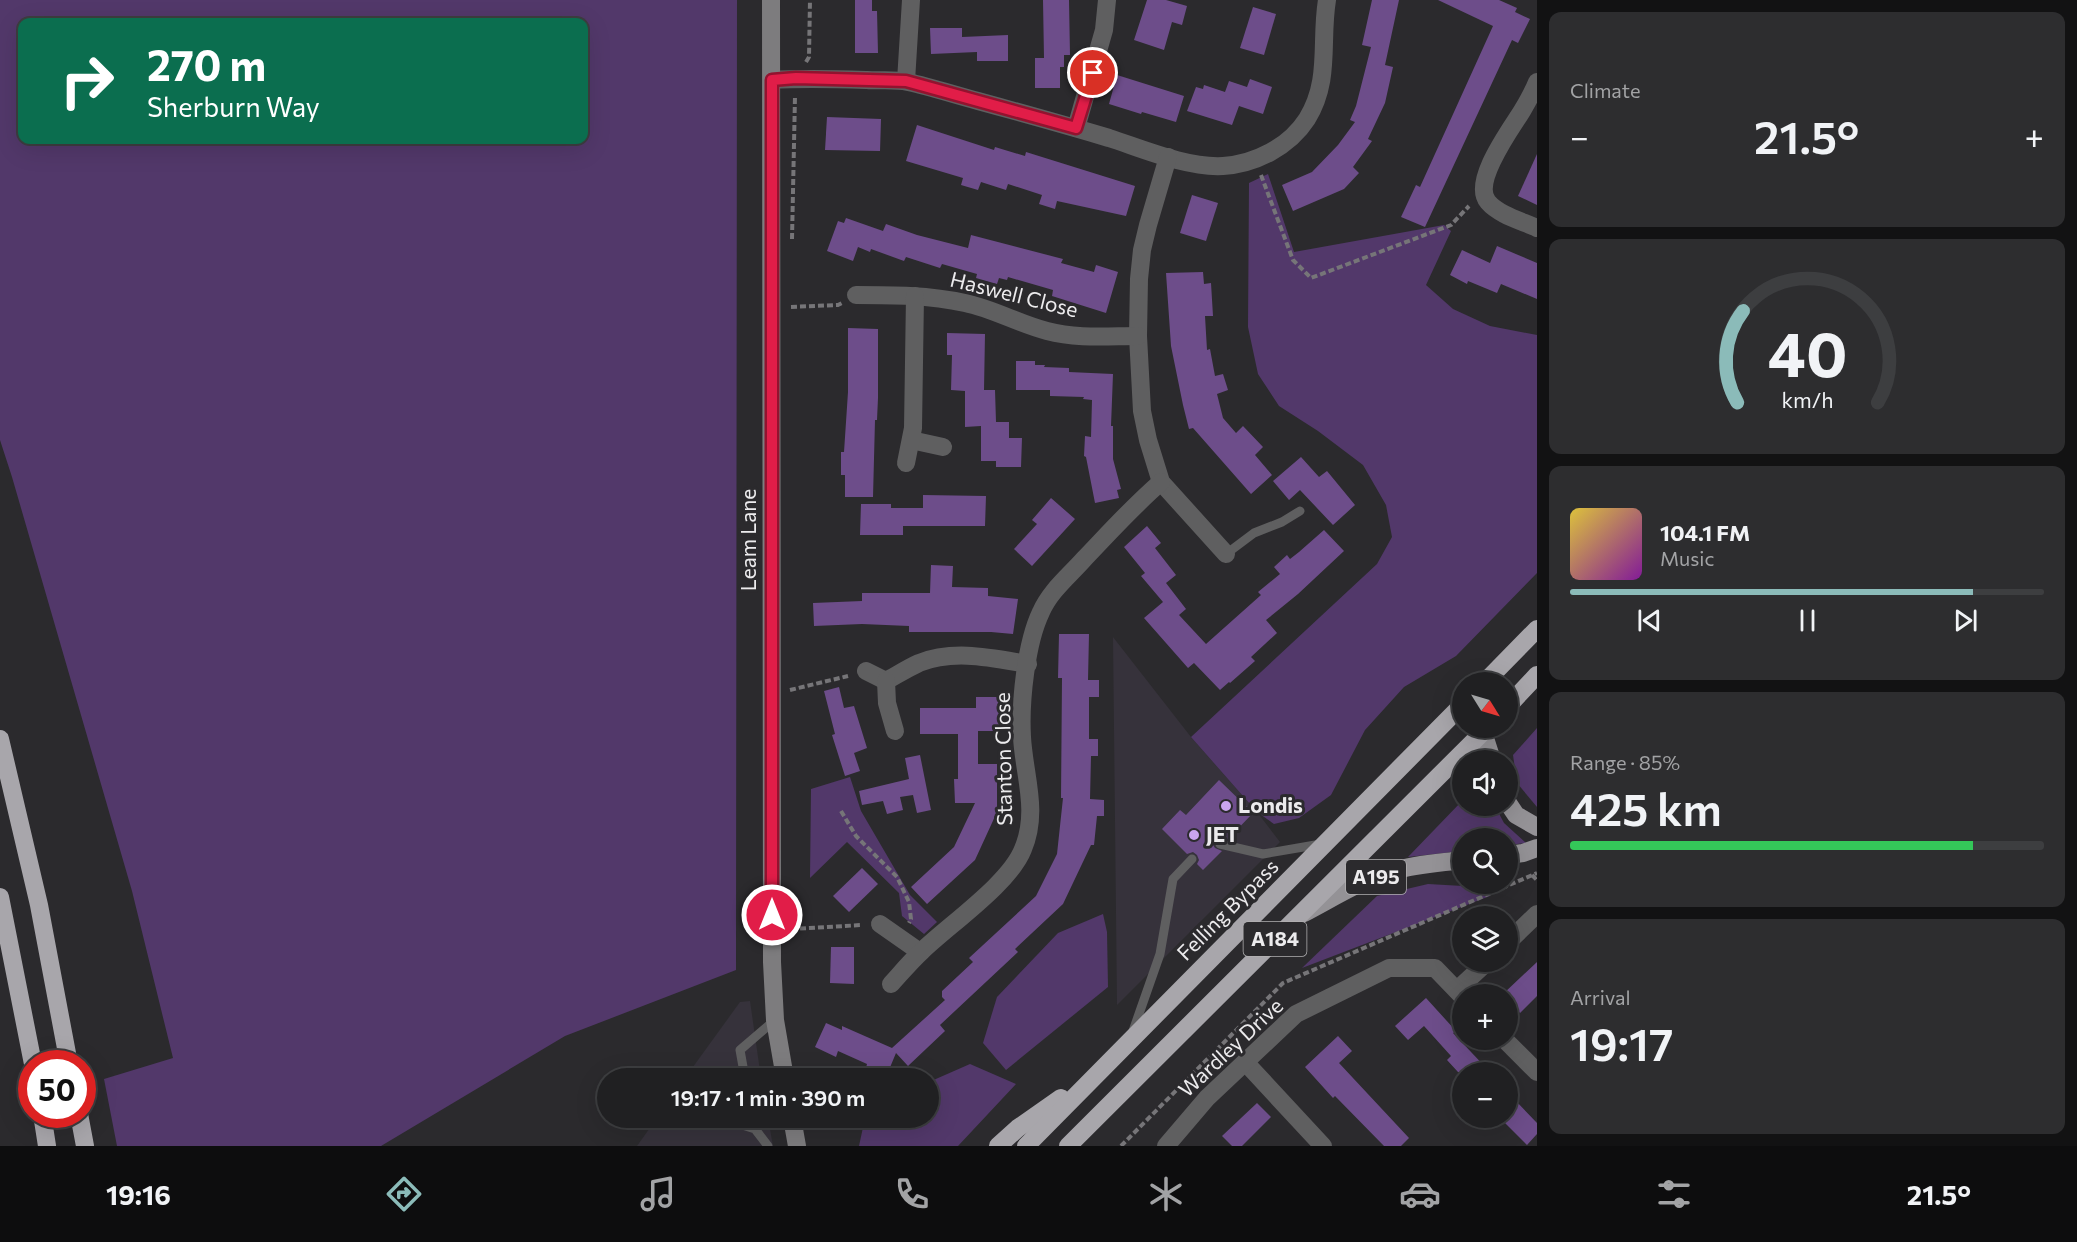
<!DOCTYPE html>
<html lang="en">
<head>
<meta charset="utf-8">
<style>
  :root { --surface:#202022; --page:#2d2d2f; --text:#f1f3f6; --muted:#a2a3a5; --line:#3d3e40; --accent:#8bbbb9 }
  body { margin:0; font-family:Commissioner,sans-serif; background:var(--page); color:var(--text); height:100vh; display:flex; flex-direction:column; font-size:22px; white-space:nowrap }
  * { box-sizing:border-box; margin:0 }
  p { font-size:20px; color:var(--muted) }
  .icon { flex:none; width:33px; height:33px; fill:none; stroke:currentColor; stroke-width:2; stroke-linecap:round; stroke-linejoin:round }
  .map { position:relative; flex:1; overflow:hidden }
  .sheet { display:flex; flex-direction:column; gap:12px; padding:12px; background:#121213; width:540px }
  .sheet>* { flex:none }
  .guide { position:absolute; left:18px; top:18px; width:570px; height:126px; border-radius:12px; box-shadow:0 6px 24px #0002,0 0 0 2px var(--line); background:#0b6e4f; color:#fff; overflow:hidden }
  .needle { width:39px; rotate:127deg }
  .fabs { position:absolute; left:1452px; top:672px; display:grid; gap:12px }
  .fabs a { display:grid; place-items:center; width:66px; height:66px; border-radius:50%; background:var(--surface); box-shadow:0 6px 24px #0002,0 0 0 2px var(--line); font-size:30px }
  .speed { position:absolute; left:18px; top:1050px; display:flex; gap:12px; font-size:30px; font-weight:700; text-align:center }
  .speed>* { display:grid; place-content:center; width:78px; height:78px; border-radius:50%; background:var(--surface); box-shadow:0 6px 24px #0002,0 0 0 2px var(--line); line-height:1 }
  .speed .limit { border:9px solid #d22; background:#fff; color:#111 }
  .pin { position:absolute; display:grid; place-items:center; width:51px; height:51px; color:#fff; margin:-26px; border:3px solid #fff; border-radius:50%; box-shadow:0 2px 6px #0007 }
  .me { position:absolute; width:66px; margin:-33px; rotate:0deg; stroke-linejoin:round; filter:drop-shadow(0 0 4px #0008) }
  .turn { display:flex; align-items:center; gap:21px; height:126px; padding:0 30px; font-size:27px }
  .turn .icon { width:78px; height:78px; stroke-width:2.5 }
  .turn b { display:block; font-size:42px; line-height:51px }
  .big { font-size:45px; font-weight:600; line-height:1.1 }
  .sheet .card { flex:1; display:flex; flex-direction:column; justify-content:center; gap:9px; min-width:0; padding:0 21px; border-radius:12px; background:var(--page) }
  .sheet .dial { align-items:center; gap:0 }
  .dial svg { height:156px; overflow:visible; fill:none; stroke:var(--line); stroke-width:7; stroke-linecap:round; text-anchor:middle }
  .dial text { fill:var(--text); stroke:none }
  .song { display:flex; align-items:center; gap:18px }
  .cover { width:72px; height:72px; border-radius:9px; background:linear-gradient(135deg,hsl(50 70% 55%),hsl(290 70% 35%)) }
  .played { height:6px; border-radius:3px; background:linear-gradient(90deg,var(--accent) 85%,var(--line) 85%) }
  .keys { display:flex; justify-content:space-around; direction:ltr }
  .heat { display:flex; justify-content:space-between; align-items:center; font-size:33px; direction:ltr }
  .charge { height:9px; border-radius:4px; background:linear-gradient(90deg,#34c759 85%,var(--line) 0) }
  .trip { position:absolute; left:597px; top:1068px; width:342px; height:60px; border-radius:30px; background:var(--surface); box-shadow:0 6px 24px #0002,0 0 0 2px var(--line); font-weight:600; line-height:60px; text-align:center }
  .dock { display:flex; height:96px; justify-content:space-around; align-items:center; background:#0d0d0e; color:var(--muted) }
  .dock .icon { width:42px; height:42px }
  .dock .current { color:var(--accent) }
  .dock b { font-size:27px; color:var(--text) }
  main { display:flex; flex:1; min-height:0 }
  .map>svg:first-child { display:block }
</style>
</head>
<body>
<main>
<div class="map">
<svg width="1537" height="1146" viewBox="0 0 1537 1146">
  <rect width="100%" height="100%" fill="#2b2a2d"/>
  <!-- built -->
  <g fill="#36323b">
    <polygon points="1113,637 1191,737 1257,812 1280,842 1117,1005"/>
    <polygon points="750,1001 761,1078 685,1078 740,1002"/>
    <polygon points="657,1118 768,1118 773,1146 637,1146"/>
  </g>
  <!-- green -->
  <g fill="#52386a" fill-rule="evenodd">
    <path d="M 0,0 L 737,0 L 736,970 L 565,1036 L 381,1146 L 117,1146 L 104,1079 L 173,1058 L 132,891 L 12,477 L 0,440 ZM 22,22 L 584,22 L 584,140 L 22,140 Z"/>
    <polygon points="1268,174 1294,252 1444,225 1451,231 1426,285 1453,309 1490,326 1537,335 1537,573 1456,656 1404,687 1365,730 1331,795 1299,818 1274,824 1257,812 1191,737 1377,564 1392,537 1386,505 1363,465 1318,431 1279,406 1258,374 1248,327 1249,183"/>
    <polygon points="1537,728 1537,807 1517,783 1513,755"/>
    <polygon points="850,777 861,811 910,895 937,922 924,934 902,916 899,893 847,842 810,878 811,789"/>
    <polygon points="1462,801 1462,806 1495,806 1504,823 1526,843 1508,845 1508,838 1462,838 1462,851 1408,857"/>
    <polygon points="1428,884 1463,886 1490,896 1302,968 1377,896"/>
    <polygon points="1103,914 1107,932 1108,987 1006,1070 983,1043 997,997 1058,933"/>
    <polygon points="970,1064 1016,1084 958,1146 859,1146 865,1118 928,1118 929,1082"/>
  </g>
  <!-- building -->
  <g fill="#6d4d8a">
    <polygon points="855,0 872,0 872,11 877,11 878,53 855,53"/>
    <polygon points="1043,0 1069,0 1070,55 1064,55 1064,67 1060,67 1060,88 1035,88 1035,58 1044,58"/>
    <polygon points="1147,0 1166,0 1187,6 1182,25 1172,22 1164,50 1134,40"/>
    <polygon points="1372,0 1399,0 1385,65 1393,67 1385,103 1368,139 1372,141 1353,167 1359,173 1344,189 1293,211 1282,185 1312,172 1338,145 1355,122 1350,120 1356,106 1371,47 1362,45"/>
    <polygon points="1438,0 1499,0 1517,8 1515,12 1530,19 1518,43 1512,40 1425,227 1401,217 1416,185 1420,187 1493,26"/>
    <polygon points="1253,7 1276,14 1264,55 1240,48"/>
    <polygon points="930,28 962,28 962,37 1008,35 1008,61 977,61 977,52 931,54"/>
    <polygon points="1117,75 1184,96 1176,122 1142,112 1141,114 1109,104"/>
    <polygon points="1250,79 1272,87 1263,114 1239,106 1232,125 1187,111 1196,87 1203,89 1204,85 1225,92 1229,81 1247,87"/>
    <polygon points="827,117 881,119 880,151 825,150"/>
    <polygon points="917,125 994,150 995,147 1025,156 1026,152 1135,186 1126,216 1057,201 1055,209 1039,204 1042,195 1008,184 1006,190 981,182 978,190 961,185 963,178 906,161"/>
    <polygon points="1537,154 1537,205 1518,196"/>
    <polygon points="1192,195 1218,203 1206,241 1180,233"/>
    <polygon points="846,218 883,231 886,224 917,235 968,248 971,235 1063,259 1061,263 1094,272 1096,265 1118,272 1106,313 1052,296 1053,290 1008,277 1007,280 999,278 997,284 976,278 977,274 942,264 940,268 906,257 904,261 871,249 870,252 858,247 853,261 827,251 838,221 844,223"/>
    <polygon points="1497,246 1537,263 1537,299 1501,284 1497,293 1468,281 1467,284 1450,275 1462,250 1490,263"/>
    <polygon points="1203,272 1204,284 1211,283 1213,316 1205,316 1207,350 1210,349 1215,376 1223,374 1228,390 1217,394 1223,418 1236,433 1243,426 1263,447 1255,455 1272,475 1251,494 1193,428 1189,429 1183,405 1171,346 1166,273"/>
    <polygon points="848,328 878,329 878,398 877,420 875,420 873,497 845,497 845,475 841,475 841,452 844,452 848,392"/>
    <polygon points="947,333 985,334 984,390 995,390 996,422 1009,422 1009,438 1022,438 1021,467 996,467 996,461 981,461 981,426 965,427 965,391 951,390 952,355 947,355"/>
    <polygon points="1016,361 1035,361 1035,365 1045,365 1044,367 1069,368 1069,372 1113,374 1111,426 1113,426 1113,459 1121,489 1117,490 1119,498 1095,503 1086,457 1084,456 1085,436 1091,437 1092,400 1083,399 1084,397 1050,396 1050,390 1016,390"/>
    <polygon points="1301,457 1319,477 1327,471 1355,505 1333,525 1300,490 1289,500 1273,481"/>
    <polygon points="923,495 986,496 985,526 903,526 903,535 860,535 861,504 891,504 891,508 923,508"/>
    <polygon points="1051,498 1075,519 1032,566 1014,549 1037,524 1032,520"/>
    <polygon points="1147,526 1161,543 1155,548 1176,575 1166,583 1186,609 1179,615 1206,644 1261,595 1258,592 1280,574 1274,567 1287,555 1290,559 1299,552 1324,530 1344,551 1298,594 1266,620 1277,633 1251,657 1255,661 1230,683 1229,682 1220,690 1194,663 1188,668 1144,618 1163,602 1141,576 1145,573 1124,547"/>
    <polygon points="931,565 953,566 952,587 988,588 988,596 1018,599 1013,634 991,632 909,632 909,626 862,624 814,626 813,603 862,601 862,593 930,593"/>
    <polygon points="1059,634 1089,634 1088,680 1099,680 1099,697 1089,697 1089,739 1098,739 1098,756 1091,756 1090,799 1104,800 1104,816 1097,816 1094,845 1091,845 1063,904 1015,949 1018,952 940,1025 945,1031 908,1066 896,1053 886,1077 866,1068 867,1064 838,1051 836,1057 815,1047 826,1023 842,1030 842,1026 892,1048 945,1000 942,997 942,991 973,962 969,958 1036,896 1057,854 1063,798 1061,798 1062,678 1058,678"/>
    <polygon points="839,687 844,708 854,706 867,748 854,753 860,771 845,776 832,735 835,734 824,691"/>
    <polygon points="976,697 1001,697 1001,731 978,731 978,764 997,764 997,812 975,860 927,904 911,887 954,847 975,803 955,803 954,779 958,779 958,734 920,734 920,708 976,708"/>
    <polygon points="920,755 931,810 917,813 913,795 900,797 903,810 887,814 883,801 862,805 859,791 909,779 905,758"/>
    <polygon points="1219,780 1253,813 1228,839 1219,837 1215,840 1213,845 1215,848 1222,851 1203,870 1197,864 1199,860 1197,855 1193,852 1187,854 1162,829 1180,810 1186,815"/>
    <polygon points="862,868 878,884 849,912 833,896"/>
    <polygon points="831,947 854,947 854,984 830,983"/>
    <polygon points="1537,962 1537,996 1520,1013 1508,1000 1508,994 1503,994"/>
    <polygon points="1426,998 1456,1031 1453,1033 1490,1072 1458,1072 1447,1060 1451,1056 1424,1026 1408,1040 1395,1026"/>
    <polygon points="1338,1036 1352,1051 1339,1063 1409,1138 1401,1146 1384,1146 1335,1096 1333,1098 1305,1067"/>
    <polygon points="1516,1101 1537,1123 1537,1134 1527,1145 1500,1118 1508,1118 1508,1110"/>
    <polygon points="1257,1103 1271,1117 1242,1146 1232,1146 1222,1136"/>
  </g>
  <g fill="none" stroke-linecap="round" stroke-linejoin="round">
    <!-- path -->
    <g stroke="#767578" stroke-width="4" stroke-dasharray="6 3" stroke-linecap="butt">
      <polyline points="806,62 809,57 810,0"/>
      <polyline points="1261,175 1293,260 1311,278 1451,225 1469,206"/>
      <polyline points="792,239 795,96"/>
      <polyline points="791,307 838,305 842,303"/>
      <polyline points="790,690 848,676"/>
      <polyline points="841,811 856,836 897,877 909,902 911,919 909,923"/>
      <polyline points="1532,875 1537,880"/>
      <polyline points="791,929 862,925"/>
      <polyline points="1121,1146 1283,983 1537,873"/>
    </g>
    <!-- lane -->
    <g stroke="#5f5f60" stroke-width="9">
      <polyline points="1226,554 1254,533 1282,522 1300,511"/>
      <polyline points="1220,844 1263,854 1321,844"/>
      <polyline points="1133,1031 1160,954 1173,879 1192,859"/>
      <polyline points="745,1078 740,1050 775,1020"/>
      <polyline points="720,1118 755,1129 768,1146"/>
    </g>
    <!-- street -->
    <g stroke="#5f5f60" stroke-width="18">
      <path d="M 772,80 C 804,78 835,79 867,80 C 880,81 895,79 908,82 C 931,87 955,95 978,101 C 1022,113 1065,125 1109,138 C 1143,149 1187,168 1223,166 C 1255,164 1289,147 1307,119 C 1331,80 1320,42 1327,0"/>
      <polyline points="906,81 911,0"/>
      <path d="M 1537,82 C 1533,92 1528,101 1522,111 C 1511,129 1471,182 1488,202 C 1499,215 1522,221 1537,228"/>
      <polyline points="1076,128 1104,30 1107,0"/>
      <polyline points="1168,157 1148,225 1142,250 1139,279 1138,336 1142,411 1148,440 1161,482 1226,554"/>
      <path d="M 856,295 C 892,295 929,295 965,303 C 994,309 1019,324 1047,331 C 1077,339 1108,336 1138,336"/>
      <polyline points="911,440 943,447"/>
      <polyline points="906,463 913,428 915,296"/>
      <path d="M 866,671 L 886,681 C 897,675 908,668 919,663 C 954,649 992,658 1028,664"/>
      <polyline points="886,681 887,703 895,731"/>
      <polyline points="880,924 920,952"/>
      <polyline points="1508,942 1537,914"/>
      <path d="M 891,984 C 901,973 911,961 922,951 C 950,924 1010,883 1023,849 C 1039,811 1024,775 1022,737 C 1020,702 1026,643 1041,612 C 1050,591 1069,576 1084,559 C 1109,533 1133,506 1161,482"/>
      <polyline points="1457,990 1487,962"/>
      <polyline points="1505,1040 1537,1072"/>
      <polyline points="1245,1062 1323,1146"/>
      <polyline points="1166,1146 1207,1098 1296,1014 1389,968 1435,968 1462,996"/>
    </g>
    <!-- secondary -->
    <g stroke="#7d7c7e" stroke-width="18">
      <polyline points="771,0 772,962 775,1020 785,1078"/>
      <polyline points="792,1118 797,1146"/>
    </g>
    <!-- primary -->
    <g stroke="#949296" stroke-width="18">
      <polyline points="1483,732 1492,760"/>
      <polyline points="1508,803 1516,815 1537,827"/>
      <polyline points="1508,855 1523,853 1537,848"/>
      <path d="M 1304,913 C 1333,898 1362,879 1393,871 C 1416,864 1439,863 1462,860"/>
    </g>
    <!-- highway -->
    <g stroke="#a8a6ab" stroke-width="18">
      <polyline points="1485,682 1537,629"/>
      <polyline points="1508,706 1537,675"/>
      <polyline points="0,739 39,905 69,1064"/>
      <polyline points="0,897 33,1064"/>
      <polyline points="42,1114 47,1146"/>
      <polyline points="79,1114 85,1146"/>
      <polyline points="998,1146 1018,1128 1061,1098"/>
      <polyline points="1026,1146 1462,705"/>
      <polyline points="1068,1146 1487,728"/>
    </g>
  </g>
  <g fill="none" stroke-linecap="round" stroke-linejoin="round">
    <!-- route casing -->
    <g stroke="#92132f" stroke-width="15">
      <polyline id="route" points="772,915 772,80 796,78 906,81 1076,128 1093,73"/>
    </g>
    <!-- route -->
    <use href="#route" stroke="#e11d48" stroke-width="10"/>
  </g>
  <!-- markers -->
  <g fill="#c9a5ee" stroke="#2b2a2d" stroke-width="2">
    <circle cx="1226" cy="806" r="6"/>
    <circle cx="1194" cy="835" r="6"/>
  </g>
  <g text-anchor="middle" stroke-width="6" stroke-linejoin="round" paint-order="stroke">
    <!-- shield labels -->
    <g fill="#2b2a2d" stroke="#b2b1b3" stroke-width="1.5">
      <rect x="1346" y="860" width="60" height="34" rx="4.5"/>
      <rect x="1243.5" y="922" width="63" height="34" rx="4.5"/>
    </g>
    <g font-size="20" font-weight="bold" fill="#ecebed">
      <text x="1376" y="884">A195</text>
      <text x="1275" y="946">A184</text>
    </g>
    <!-- street labels -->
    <g font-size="21" fill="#ecebed" stroke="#2b2a2d">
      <text transform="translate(1014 295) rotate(14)" y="7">Haswell Close</text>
      <text transform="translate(749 540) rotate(-90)" y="7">Leam Lane</text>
      <text transform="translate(1004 759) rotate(-91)" y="7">Stanton Close</text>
      <text transform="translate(1228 910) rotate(-45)" y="7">Felling Bypass</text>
      <text transform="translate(1231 1048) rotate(-43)" y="7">Wardley Drive</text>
    </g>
    <!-- poi labels -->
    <g font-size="21" font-weight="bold" fill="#ecebed" stroke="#2b2a2d" text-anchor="start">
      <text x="1238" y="813">Londis</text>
      <text x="1206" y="842">JET</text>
    </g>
  </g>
</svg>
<div class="fabs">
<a><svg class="needle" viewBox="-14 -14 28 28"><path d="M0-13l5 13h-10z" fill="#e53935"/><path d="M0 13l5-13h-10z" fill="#a2a3a5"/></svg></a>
<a><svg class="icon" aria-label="sound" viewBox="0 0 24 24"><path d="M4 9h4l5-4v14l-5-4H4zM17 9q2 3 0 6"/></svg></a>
<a><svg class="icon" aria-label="search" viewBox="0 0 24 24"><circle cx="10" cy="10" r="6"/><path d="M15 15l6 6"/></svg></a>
<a><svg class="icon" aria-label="layers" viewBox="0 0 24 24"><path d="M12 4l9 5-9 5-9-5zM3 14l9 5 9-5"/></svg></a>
<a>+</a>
<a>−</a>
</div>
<div class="speed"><div class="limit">50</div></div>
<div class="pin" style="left:1093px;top:73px;background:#d93025"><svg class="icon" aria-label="arrive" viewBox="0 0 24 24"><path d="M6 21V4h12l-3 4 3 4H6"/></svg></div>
<svg class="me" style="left:772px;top:915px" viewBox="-20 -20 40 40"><circle r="17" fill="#e11d48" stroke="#fff" stroke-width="3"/><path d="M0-11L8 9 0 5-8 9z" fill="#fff"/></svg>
<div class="trip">19:17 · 1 min · 390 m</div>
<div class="guide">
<div class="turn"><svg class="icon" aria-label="right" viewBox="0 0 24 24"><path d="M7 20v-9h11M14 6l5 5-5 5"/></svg><div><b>270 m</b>Sherburn Way</div></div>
</div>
</div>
<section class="sheet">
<div class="card"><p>Climate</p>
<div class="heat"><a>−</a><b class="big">21.5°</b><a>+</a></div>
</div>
<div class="card dial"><svg viewBox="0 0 100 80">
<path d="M14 69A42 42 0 1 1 86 69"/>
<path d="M14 69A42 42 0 0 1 17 22" stroke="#8bbbb9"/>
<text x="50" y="56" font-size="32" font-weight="700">40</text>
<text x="50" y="72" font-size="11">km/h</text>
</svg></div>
<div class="card">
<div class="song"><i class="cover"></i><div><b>104.1 FM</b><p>Music</p></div></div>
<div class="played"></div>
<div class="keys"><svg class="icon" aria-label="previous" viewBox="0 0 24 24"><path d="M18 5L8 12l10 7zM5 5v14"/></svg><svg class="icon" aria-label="pause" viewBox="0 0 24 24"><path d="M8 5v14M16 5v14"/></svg><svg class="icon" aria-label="next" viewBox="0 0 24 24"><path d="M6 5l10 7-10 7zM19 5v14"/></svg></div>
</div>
<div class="card"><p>Range · 85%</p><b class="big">425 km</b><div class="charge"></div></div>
<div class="card"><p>Arrival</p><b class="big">19:17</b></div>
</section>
</main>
<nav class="dock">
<b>19:16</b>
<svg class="icon current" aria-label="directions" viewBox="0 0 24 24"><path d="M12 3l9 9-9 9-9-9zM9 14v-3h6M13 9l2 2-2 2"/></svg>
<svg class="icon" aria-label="music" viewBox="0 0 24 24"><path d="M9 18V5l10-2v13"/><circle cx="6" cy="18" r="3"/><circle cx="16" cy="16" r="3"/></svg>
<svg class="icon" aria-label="phone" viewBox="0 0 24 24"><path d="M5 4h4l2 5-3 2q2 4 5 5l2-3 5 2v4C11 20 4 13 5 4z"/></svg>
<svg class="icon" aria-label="climate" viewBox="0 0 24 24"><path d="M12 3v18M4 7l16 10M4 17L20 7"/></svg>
<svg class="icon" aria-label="car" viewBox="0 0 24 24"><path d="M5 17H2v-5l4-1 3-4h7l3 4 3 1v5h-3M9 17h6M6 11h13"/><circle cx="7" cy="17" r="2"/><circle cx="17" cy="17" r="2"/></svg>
<svg class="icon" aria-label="filters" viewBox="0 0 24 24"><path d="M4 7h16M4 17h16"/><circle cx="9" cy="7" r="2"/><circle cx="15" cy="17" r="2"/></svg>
<b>21.5°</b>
</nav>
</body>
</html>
